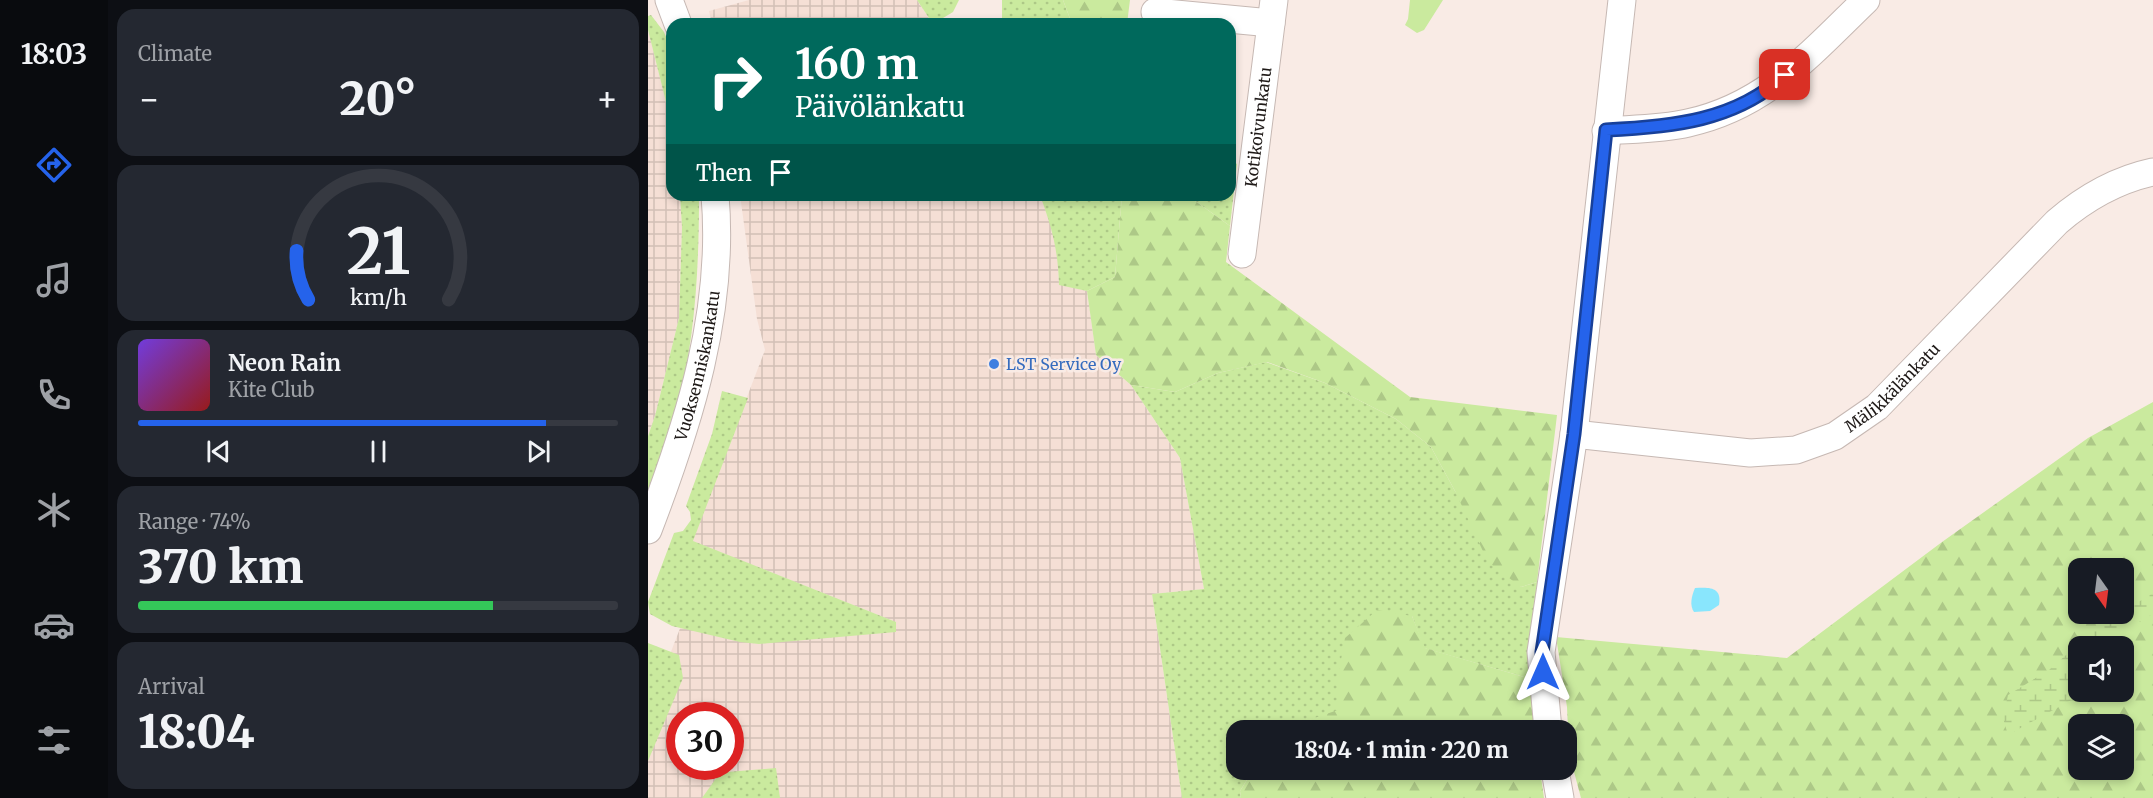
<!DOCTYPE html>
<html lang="en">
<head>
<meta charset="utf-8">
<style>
  :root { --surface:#171b24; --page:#242831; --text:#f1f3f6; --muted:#9ea1a6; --line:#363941; --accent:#2563eb }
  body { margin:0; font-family:Merriweather,serif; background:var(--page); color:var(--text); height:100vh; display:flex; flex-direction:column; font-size:22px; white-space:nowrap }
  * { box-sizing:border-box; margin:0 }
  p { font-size:20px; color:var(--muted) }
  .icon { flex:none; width:33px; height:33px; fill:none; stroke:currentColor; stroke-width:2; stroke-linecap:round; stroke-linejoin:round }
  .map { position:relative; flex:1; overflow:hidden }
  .details { display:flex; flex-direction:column; gap:9px; padding:9px; background:#0d0f14; width:540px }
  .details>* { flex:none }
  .top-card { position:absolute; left:18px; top:18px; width:570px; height:183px; border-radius:18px; box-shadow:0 3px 9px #0003; background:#00695c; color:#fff; overflow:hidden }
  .needle { width:39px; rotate:166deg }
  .buttons { position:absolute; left:1420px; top:558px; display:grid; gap:12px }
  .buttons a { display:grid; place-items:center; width:66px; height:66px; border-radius:12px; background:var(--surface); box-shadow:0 3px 9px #0003; font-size:30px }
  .speed { position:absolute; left:18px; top:702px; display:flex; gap:12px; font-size:30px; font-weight:700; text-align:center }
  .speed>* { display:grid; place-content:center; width:78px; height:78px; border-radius:50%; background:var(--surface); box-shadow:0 3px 9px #0003; line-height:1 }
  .speed .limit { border:9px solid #d22; background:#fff; color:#111 }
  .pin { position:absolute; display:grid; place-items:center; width:51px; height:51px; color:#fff; margin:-26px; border-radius:12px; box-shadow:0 3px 9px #0006 }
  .me { position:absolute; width:66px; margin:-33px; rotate:0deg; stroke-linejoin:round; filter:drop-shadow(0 0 4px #0008) }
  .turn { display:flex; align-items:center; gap:21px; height:126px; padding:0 30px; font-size:27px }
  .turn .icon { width:78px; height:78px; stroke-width:2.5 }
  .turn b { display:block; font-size:42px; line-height:51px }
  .then { display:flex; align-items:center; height:57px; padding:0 30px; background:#0003; gap:12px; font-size:22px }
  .big { font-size:45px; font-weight:800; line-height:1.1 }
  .details .tile { flex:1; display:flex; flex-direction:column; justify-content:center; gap:9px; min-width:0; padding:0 21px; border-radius:18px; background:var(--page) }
  .details .dial { align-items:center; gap:0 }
  .dial svg { height:156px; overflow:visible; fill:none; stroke:var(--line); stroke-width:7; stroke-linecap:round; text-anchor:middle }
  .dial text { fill:var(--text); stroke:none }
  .song { display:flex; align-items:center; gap:18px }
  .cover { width:72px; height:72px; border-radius:9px; background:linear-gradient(135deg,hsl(260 70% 55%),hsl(0 70% 35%)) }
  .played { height:6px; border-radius:3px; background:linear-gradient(90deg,var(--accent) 85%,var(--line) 85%) }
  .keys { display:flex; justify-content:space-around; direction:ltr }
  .heat { display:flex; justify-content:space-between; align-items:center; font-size:33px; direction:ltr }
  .charge { height:9px; border-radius:4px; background:linear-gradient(90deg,#34c759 74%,var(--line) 0) }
  .trip { position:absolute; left:578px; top:720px; width:351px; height:60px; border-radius:18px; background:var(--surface); box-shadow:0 3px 9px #0003; font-weight:800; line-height:60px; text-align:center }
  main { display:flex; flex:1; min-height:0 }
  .tab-bar { display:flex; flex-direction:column; width:108px; justify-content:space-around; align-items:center; background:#090b0e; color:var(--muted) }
  .tab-bar .icon { width:42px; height:42px }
  .tab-bar .on { color:var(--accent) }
  .tab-bar b { font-size:27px; color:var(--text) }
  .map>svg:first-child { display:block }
</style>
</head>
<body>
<main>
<nav class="tab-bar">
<b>18:03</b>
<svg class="icon on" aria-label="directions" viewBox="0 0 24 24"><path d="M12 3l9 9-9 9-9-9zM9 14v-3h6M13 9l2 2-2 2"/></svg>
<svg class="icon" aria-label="music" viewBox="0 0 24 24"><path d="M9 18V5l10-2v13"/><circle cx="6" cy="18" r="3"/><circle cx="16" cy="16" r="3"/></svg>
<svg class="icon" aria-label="phone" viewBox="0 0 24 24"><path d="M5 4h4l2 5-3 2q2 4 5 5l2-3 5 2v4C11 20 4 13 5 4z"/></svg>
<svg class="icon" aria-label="climate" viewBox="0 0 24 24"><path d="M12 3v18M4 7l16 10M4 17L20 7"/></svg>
<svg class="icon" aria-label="car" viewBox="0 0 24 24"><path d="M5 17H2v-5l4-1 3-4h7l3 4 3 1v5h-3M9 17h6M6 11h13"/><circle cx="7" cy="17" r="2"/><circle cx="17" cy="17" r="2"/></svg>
<svg class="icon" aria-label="filters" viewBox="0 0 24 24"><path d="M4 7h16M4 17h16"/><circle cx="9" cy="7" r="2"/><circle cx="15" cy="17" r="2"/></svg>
</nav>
<section class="details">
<div class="tile"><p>Climate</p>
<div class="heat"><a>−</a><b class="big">20°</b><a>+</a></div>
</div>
<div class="tile dial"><svg viewBox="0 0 100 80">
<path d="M14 69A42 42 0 1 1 86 69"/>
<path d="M14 69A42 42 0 0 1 8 44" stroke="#2563eb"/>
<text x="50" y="56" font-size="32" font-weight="700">21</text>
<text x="50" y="72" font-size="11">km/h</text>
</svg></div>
<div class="tile">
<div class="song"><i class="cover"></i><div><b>Neon Rain</b><p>Kite Club</p></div></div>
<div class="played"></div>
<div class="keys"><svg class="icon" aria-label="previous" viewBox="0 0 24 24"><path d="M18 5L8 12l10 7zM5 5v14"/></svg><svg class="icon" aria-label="pause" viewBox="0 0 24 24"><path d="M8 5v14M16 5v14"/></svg><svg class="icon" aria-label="next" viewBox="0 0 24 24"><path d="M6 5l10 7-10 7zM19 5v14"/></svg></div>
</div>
<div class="tile"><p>Range · 74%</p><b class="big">370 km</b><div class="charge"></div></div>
<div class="tile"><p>Arrival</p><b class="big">18:04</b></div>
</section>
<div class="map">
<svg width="1505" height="798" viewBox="0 0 1505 798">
  <defs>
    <pattern id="industrial-grid" width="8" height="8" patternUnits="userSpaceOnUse" patternTransform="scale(1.5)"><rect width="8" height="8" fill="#f5dfd5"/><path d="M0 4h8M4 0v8" fill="none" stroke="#d2bfb6"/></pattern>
    <pattern id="grass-dots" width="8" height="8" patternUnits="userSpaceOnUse" patternTransform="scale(1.5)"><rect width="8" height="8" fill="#caea9e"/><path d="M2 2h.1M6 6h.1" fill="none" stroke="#adc887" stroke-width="1.8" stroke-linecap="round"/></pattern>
    <pattern id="forest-firs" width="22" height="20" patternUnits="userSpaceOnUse" patternTransform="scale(1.5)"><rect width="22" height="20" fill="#caea9e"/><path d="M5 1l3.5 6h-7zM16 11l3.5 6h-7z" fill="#adc887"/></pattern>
    <pattern id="wetland-marsh" width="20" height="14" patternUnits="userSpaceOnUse" patternTransform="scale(1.5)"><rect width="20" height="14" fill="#caea9e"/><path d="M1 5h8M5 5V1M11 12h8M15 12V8" fill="none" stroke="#adc887"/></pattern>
  </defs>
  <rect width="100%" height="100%" fill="#f9ebe5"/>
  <!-- industrial -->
  <g fill="url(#industrial-grid)" fill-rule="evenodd">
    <polygon points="101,0 269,0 285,24 64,24 61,11"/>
    <polygon points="0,30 18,102 24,133 24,195 32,195 34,227 31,318 7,416 0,436"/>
    <path d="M 92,195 L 392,195 L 406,232 L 410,257 L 411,284 L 439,291 L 448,355 L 483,385 L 532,458 L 556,589 L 504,594 L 534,798 L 0,798 L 0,711 L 43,600 L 245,621 L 44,541 L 117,350 L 109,319 ZM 32,716 L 82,716 L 82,766 L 32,766 Z"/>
  </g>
  <!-- grass -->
  <g fill="url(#grass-dots)">
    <polygon points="269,0 311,0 305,12 285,24"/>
    <polygon points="354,0 415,0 424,24 356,24 354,21"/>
    <polygon points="3,15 16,32 24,52 24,133 18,102 0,30 0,16"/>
    <polygon points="582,159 589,164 582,226 539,195 582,195"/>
    <path d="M 32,195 L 51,195 C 51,272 47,342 27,418 C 20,444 9,470 0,496 L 0,436 L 7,416 L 31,318 L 34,227 Z"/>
    <path d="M 392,195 L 474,195 L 467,277 L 439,291 L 411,285 C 410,249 404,228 392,195 Z"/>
    <polygon points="618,362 677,383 748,419 783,447 807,491 873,587 889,582 887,680 776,648 764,616 690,676 690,711 631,730 588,730 588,770 605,770 592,791 593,798 534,798 504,594 556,589 532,458 483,385 527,392 570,373"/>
    <polygon points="74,391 100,398 45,541 248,622 248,632 111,644 92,642 24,626 2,614 0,602 26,533 35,531 43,520 42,512 38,506 64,434"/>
    <polygon points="0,643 31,655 35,678 0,761"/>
    <polygon points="128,768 132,798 54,798 69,777 79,772"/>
  </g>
  <!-- forest -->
  <g fill="url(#forest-firs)" fill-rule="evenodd">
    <polygon points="415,0 482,0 479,24 424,24"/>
    <polygon points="474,195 539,195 582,226 578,262 762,397 909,415 889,582 873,587 840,562 807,491 783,447 748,419 677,383 619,362 570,373 527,392 483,385 448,355 439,291 467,277"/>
    <path d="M 1505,402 L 1505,798 L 933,798 L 921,753 L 919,707 L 908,637 L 1139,658 L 1294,542 L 1440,438 ZM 1431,568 L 1476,568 L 1476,614 L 1431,614 ZM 1431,646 L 1476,646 L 1476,692 L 1431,692 ZM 1431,724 L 1476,724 L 1476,770 L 1431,770 Z"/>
    <polygon points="729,610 764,616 777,648 887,680 888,730 631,730 690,710 690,676 697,638"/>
    <polygon points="605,770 892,770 896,798 593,798 592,791"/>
  </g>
  <!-- wetland -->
  <polygon fill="url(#wetland-marsh)" points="1505,593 1505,614 1464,638 1460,646 1431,646 1431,692 1435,692 1434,694 1360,735 1355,718 1360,695 1401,670 1450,627 1472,614 1476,614 1476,611"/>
  <!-- park -->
  <polygon fill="#caea9e" points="762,0 795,0 776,30 769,33 757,25 760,19"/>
  <!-- water -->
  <path fill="#89e6fd" d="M 1047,588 C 1062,587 1074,587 1071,605 L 1062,611 L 1046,612 C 1041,605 1044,595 1047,588 Z"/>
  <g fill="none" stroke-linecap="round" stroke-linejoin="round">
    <!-- minor casing -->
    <g stroke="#c6b8b3" stroke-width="29">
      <g id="minor">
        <polyline points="21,0 30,24"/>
        <polyline points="507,12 623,23"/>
        <path d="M 958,131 C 986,129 1014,129 1040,123 C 1118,106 1163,53 1218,0"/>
        <path id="s1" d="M 594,254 L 626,0"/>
        <path id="s2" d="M 926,434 L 1102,453 L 1148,450 L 1187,436 L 1229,407 L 1409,222 C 1437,198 1468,180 1505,172"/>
        <path id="s3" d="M 0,530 C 41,423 77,311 67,195"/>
        <polyline points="900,730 893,652 926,434 974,0"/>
        <polyline points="907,770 912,798"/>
      </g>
    </g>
    <!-- minor -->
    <use href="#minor" stroke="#fff" stroke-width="27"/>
  </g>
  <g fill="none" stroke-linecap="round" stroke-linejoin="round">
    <!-- route casing -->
    <g stroke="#184099" stroke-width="15">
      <path id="route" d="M 895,672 L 894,652 L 926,434 L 958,130 C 1023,127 1088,121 1137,75"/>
    </g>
    <!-- route -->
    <use href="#route" stroke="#2563eb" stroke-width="10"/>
  </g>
  <!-- markers -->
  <circle fill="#3f7fe0" stroke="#f9ebe5" stroke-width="2" cx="346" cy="364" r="6"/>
  <g text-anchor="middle" stroke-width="5" stroke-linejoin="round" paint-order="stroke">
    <!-- street labels -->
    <g font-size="16" fill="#1f1a18" stroke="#f9ebe5">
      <text dy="6" stroke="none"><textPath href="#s1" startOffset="128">Kotikoivunkatu</textPath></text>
      <text dy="6" stroke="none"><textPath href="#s3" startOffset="172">Vuoksenniskankatu</textPath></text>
      <text dy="6" stroke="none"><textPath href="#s2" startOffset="340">Mälikkälänkatu</textPath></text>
    </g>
    <!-- shop labels -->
    <g font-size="16" fill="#366cbe" stroke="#f9ebe5" text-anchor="start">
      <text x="358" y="370">LST Service Oy</text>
    </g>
  </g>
</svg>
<div class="buttons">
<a><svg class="needle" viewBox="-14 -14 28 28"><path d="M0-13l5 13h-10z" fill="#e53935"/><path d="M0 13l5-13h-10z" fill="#9ea1a6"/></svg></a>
<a><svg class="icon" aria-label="sound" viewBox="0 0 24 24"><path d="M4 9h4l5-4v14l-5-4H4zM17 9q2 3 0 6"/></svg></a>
<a><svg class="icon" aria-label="layers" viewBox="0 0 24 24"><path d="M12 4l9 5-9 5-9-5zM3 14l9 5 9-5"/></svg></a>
</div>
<div class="speed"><div class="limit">30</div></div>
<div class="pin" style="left:1137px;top:75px;background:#d93025"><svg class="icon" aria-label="arrive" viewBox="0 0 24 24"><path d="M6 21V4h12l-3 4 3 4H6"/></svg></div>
<svg class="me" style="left:895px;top:672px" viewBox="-20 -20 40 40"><path d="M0-17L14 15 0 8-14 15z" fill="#2563eb" stroke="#fff" stroke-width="4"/></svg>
<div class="trip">18:04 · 1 min · 220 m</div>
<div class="top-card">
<div class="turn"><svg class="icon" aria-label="right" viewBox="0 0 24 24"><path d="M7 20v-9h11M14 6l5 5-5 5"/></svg><div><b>160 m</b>Päivölänkatu</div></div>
<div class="then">Then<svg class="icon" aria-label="arrive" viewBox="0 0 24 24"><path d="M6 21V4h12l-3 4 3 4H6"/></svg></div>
</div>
</div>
</main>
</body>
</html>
